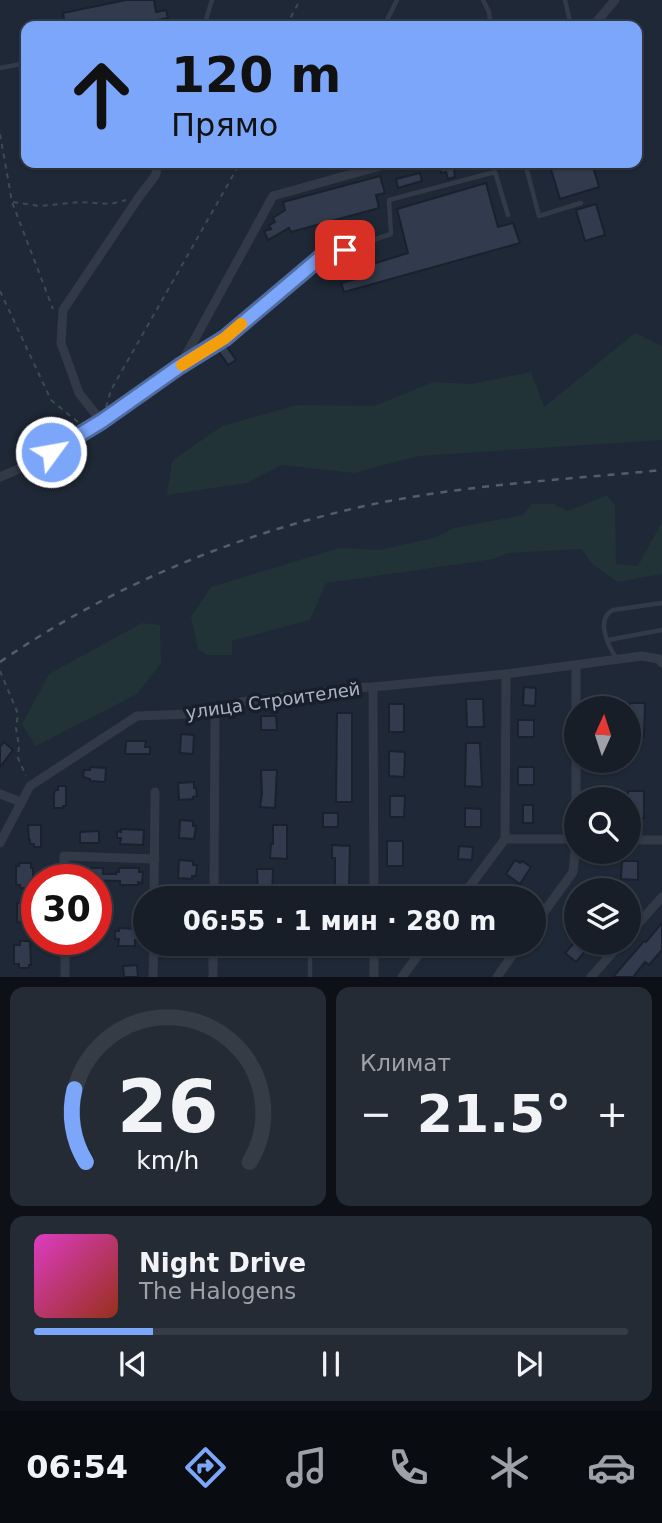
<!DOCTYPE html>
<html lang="ru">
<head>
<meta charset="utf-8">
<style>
  :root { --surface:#171e28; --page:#242b34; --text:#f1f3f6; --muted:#9ea2a8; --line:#363c45; --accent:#7ba6fa }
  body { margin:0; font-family:"DejaVu Sans",sans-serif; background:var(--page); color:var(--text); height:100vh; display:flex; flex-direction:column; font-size:26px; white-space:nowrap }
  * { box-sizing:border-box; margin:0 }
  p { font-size:23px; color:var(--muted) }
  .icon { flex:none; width:38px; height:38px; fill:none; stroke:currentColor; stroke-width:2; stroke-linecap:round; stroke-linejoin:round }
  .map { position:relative; height:977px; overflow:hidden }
  .drawer { display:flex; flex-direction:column; gap:10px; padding:10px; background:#0d1016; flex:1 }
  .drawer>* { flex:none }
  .top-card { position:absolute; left:21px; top:21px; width:621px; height:147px; border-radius:14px; box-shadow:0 2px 5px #0004,0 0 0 2px var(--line); background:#7ba6fa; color:#111; overflow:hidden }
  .needle { width:46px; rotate:3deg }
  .controls { position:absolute; left:564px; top:696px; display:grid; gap:14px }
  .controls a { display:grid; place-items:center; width:77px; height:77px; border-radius:50%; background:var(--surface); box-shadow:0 2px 5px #0004,0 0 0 2px var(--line); font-size:35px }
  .speed { position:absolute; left:21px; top:864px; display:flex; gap:14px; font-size:35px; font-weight:700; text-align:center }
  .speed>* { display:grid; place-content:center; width:91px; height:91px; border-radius:50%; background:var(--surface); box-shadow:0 2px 5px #0004,0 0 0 2px var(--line); line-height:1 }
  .speed .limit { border:10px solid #d22; background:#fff; color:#111 }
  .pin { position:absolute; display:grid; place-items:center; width:60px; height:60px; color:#fff; margin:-30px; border-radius:14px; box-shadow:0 4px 10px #0006 }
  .me { position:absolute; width:77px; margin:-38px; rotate:58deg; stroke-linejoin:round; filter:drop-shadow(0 0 5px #0008) }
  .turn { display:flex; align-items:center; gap:24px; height:147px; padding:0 35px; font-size:32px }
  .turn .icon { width:91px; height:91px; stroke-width:2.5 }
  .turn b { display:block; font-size:49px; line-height:60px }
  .big { font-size:52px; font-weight:600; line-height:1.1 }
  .drawer .card { flex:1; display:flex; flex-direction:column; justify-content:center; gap:10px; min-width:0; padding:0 24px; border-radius:14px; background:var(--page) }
  .drawer .dial { align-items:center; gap:0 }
  .dial svg { height:182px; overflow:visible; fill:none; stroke:var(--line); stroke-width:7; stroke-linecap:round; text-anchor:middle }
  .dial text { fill:var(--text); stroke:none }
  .song { display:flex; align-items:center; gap:21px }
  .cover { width:84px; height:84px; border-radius:10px; background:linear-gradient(135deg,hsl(310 70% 55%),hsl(10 70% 35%)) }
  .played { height:7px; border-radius:4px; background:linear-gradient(90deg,var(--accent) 20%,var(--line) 20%) }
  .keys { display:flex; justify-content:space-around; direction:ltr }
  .heat { display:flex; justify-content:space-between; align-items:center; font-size:38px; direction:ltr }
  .drawer .tiles { flex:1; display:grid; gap:10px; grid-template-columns:1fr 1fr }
  .card:last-child { grid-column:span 2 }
  .trip { position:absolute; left:133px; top:886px; width:413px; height:70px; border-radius:35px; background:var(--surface); box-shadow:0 2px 5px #0004,0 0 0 2px var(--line); font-weight:600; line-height:70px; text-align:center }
  .tabs { display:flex; height:112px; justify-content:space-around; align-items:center; background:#090c10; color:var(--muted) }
  .tabs .icon { width:49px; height:49px }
  .tabs .on { color:var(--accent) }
  .tabs b { font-size:32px; color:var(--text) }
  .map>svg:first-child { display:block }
</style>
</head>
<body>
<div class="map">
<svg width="662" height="977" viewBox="0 0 662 977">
  <rect width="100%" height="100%" fill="#1f2836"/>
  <!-- green -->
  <g fill="#213337">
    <polygon points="635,333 662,346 662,440 418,456 354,473 282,465 246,483 167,495 172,461 222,426 297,405 374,406 433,382 471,384 531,372 544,407"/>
    <polygon points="607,495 615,505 616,564 638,566 662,522 662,574 617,582 591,563 582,549 508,553 494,559 326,583 310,620 232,641 232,655 207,655 198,649 191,617 211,587 339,548 379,550 433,538 454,528 523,515 532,504 553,504 568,511"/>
    <polygon points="142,623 160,625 161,663 137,694 36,746 22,724 49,674"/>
  </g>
  <!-- building -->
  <g fill="#313b4d" stroke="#1a212d" stroke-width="2">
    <polygon points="126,0 154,0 156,12 166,10 168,18 125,26 65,26 63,13"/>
    <polygon points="439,163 455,163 457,169 454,170 455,177 448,179 446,172 441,173"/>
    <polygon points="549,163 592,163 599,187 560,199"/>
    <polygon points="420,173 422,181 398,188 396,179"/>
    <polygon points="380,176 385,193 376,195 379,208 291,232 289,228 268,240 264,231 271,229 269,225 275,222 273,218 285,210 283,202"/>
    <polygon points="486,183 498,227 513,223 520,243 344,292 341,283 366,276 363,267 408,253 397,209"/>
    <polygon points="596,204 605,235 585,241 576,210"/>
    <polygon points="225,344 236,360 228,365 217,349"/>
    <polygon points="524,687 536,688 535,706 523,705"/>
    <polygon points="466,699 483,699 484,727 467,727"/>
    <polygon points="630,703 645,703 644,737 629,736"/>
    <rect x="389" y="704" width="15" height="28"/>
    <polygon points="337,713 352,713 352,802 336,802"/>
    <polygon points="261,716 276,716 277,730 261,730"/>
    <rect x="518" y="720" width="16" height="17"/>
    <polygon points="181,734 194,735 193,754 180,753"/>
    <polygon points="126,741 146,741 145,747 150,747 150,754 125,754"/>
    <polygon points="4,742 13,750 0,767 0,747"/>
    <polygon points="466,743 480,743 482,787 465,786"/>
    <polygon points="389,751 405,752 404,777 389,776"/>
    <polygon points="90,767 106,768 105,782 90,781 90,779 83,777 84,770 90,770"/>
    <rect x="518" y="767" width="16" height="18"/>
    <polygon points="261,770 277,770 275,808 260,807 262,794"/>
    <polygon points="194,782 194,788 196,788 197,796 193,797 193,799 179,800 178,783"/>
    <polygon points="58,786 66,786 66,806 63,806 63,808 54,808 54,794 55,790 58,790"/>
    <rect x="628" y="791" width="16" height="27"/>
    <polygon points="390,796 405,796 404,817 390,817"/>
    <rect x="523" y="805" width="10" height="18"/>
    <polygon points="465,808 481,809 481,827 465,827"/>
    <rect x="323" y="813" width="15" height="14"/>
    <polygon points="180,820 193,821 193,826 196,826 194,839 179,838"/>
    <polygon points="28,825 41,825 41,847 34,847 34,844 30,844 30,840 29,840"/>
    <polygon points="273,825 287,825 287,859 270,858 271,844 273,844"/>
    <polygon points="121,829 144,830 143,845 120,844 121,838 117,838 117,831 121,832"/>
    <polygon points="99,831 99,843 80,843 80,832"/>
    <rect x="387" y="841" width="16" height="25"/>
    <polygon points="332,845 350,846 349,885 335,885 335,858 332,858"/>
    <polygon points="459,846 473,847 472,860 458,859"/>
    <polygon points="179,860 193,861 193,865 197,865 196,876 192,876 192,879 178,878"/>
    <polygon points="515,860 520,863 522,861 531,867 520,884 506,874"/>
    <polygon points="622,861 638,861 638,880 621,879"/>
    <polygon points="19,863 31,863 31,868 33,868 33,884 31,884 31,888 20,888 20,885 16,885 16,866 19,866"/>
    <polygon points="85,868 103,868 103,874 116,874 116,872 119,872 119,868 139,868 139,872 143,872 142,883 138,882 138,885 120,885 120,881 80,880 81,873 85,874"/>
    <polygon points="257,869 273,869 272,898 258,898"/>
    <polygon points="428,886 443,887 442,898 428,898"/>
    <polygon points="21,901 33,902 33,923 17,922 17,903 21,903"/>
    <polygon points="662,923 662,950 649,965 645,962 633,977 613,977 644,941 646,942"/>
    <polygon points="119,928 137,929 137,932 141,933 140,940 135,940 135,946 118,946 119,939 115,939 115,931 119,931"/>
    <polygon points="20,941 30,941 31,965 29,965 29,968 19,968 19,964 14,964 14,945 20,945"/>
    <polygon points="176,943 194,943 194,952 191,952 191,956 176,956"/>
    <rect x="266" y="943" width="15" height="13"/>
    <polygon points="574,943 592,943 576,962 565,953"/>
    <polygon points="137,965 138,977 124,977 123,966"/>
  </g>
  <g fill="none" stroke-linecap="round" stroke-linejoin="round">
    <!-- path -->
    <g stroke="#394d50" stroke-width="2" stroke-dasharray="5 5" stroke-linecap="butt">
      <polyline points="286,26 300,0"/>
      <polyline points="0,134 12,202 53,309"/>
      <polyline points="13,202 40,206 79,202 110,204 126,200"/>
      <polyline points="0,291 51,400 79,423"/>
      <polyline points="106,407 111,390 240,163"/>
      <polyline points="0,671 18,714 16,728 19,746 18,758 26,776"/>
    </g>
    <!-- service -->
    <g stroke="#323a47" stroke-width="4.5">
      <polyline points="483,0 489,12 491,26"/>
      <polyline points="565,0 571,26"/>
      <polyline points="204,26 212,0"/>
      <polyline points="384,26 397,0"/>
      <polyline points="0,68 26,63"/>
      <polyline points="525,163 539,216 581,203"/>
      <polyline points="184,364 224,338 322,257 391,234 389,200 495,172 508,215"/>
      <polyline points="608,640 662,630"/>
      <path d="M 617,659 C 608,646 595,619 613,610 L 662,603"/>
      <polyline points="310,977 310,959"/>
    </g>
    <!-- minor -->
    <g stroke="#323a47" stroke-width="9">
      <polyline points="593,26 615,0"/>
      <polyline points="101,421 79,393 61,343 63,310 139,197 155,176 159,163"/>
      <polyline points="0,477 33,463 101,421 180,366 273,196 391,163"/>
      <polyline points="576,665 576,709"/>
      <polyline points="373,687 374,898"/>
      <polyline points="576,761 576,800"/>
      <polyline points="0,794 21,802"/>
      <polyline points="505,839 576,839"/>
      <polyline points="628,840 662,840"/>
      <polyline points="0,843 30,786 137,716 215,713 240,702 353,688 373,687 506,674 642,656 659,659 662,663"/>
      <polyline points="64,880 64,856 155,859"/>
      <polyline points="154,898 155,792"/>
      <polyline points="214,898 215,713"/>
      <polyline points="461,898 505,839 506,674"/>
      <polyline points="534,926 573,872 576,843"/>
      <polyline points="628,935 662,897"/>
      <polyline points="65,940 65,977"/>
      <polyline points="374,943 374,977"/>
      <polyline points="153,977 154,943"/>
      <polyline points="213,977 213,943"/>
      <polyline points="402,977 427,943"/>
      <polyline points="497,977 521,943"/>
      <polyline points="591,977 621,943"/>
    </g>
    <!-- rail -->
    <path stroke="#545d6e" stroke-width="2.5" stroke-dasharray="7 7" stroke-linecap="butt" d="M 0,662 C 116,582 251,528 389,501 C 479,484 571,479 662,470"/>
  </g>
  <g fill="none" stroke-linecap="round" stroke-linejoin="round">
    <!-- route casing -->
    <g stroke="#506ca2" stroke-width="18">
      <polyline id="route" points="51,452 102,421 180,366 225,338 321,257 345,250"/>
    </g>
    <!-- route -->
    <use href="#route" stroke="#7ba6fa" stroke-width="12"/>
    <!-- slow -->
    <polyline stroke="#f59e0b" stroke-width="12" points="182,365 225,338 241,324"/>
  </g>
  <g text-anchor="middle" stroke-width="7" stroke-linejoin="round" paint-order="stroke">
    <!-- street labels -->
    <g font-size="18" fill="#acb4c4" stroke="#181f2b">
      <text transform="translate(273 701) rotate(-8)" y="6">улица Строителей</text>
    </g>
  </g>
</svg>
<div class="controls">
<a><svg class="needle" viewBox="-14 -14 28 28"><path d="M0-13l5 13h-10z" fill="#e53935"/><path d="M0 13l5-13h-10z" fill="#9ea2a8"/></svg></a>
<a><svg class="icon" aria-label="search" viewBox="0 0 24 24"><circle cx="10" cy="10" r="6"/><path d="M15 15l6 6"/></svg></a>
<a><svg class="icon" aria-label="layers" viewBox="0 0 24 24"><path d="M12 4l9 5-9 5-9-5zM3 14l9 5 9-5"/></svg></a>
</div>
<div class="speed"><div class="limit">30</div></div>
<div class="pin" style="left:345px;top:250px;background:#d93025"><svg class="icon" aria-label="arrive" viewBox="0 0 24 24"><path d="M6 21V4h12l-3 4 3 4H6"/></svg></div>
<svg class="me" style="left:51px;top:452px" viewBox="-20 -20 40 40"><circle r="17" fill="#7ba6fa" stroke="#fff" stroke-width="3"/><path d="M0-11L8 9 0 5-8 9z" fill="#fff"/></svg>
<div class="trip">06:55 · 1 мин · 280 m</div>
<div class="top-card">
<div class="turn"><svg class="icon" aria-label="ahead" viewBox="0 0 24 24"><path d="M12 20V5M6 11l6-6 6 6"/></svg><div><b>120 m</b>Прямо</div></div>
</div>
</div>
<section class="drawer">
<div class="tiles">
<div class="card dial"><svg viewBox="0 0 100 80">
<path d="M14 69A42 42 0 1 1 86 69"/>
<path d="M14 69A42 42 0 0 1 9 37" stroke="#7ba6fa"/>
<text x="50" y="56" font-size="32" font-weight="700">26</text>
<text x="50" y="72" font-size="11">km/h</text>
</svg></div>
<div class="card"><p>Климат</p>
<div class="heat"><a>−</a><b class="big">21.5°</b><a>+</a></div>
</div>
<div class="card">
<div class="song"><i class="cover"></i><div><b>Night Drive</b><p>The Halogens</p></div></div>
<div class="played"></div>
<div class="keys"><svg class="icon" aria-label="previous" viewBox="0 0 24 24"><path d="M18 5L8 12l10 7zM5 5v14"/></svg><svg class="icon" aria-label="pause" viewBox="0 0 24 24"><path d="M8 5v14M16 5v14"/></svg><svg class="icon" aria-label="next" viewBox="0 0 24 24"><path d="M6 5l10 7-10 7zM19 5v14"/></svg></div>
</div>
</div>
</section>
<nav class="tabs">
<b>06:54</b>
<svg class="icon on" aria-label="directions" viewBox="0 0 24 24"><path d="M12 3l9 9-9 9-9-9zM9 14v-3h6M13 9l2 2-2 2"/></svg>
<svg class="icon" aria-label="music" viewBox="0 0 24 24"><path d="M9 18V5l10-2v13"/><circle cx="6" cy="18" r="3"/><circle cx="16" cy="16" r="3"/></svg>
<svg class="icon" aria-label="phone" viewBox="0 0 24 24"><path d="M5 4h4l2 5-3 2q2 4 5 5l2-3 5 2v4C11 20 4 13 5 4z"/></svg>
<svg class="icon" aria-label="climate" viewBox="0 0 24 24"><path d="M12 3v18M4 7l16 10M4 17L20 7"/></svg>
<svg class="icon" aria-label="car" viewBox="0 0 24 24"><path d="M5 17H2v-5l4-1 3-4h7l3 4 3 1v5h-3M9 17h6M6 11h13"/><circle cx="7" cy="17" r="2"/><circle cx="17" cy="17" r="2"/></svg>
</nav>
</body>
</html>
